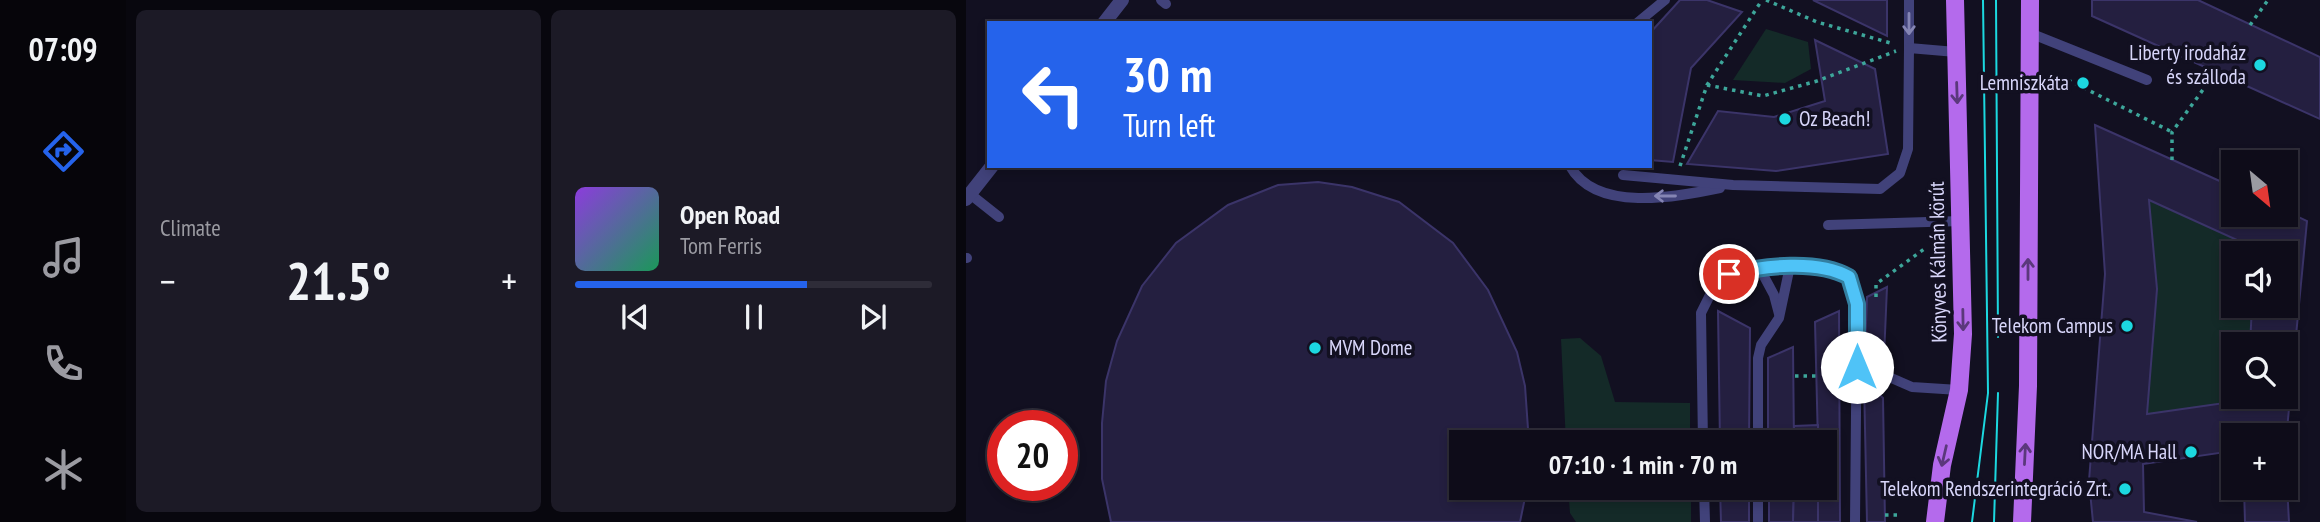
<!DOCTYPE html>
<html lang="en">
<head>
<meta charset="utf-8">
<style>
  :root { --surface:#0e0c19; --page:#1c1a26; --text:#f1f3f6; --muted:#9b9ba2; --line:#2e2c38; --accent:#2563eb }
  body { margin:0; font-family:"PT Sans Narrow",sans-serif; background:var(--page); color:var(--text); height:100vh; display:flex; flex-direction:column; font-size:26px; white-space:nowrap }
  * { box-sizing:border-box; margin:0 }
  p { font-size:23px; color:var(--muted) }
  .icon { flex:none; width:38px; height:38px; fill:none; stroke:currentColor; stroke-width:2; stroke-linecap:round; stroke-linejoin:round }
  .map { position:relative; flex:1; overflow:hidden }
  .side { display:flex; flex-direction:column; gap:10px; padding:10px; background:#08070e; width:840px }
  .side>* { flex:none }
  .hud { position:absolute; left:21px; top:21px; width:665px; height:147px; border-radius:0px; box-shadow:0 4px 10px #0003,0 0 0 2px var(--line); background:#2563eb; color:#fff; overflow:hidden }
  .needle { width:46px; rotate:151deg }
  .fabs { position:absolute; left:1255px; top:150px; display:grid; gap:14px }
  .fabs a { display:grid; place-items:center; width:77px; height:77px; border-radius:0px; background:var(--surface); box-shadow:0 4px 10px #0003,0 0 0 2px var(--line); font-size:35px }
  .speed { position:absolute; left:21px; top:410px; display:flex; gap:14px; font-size:35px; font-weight:700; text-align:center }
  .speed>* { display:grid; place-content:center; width:91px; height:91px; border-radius:50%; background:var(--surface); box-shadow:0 4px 10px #0003,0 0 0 2px var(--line); line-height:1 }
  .speed .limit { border:10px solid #d22; background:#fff; color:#111 }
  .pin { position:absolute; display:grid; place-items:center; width:60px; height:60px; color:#fff; margin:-30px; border:4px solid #fff; border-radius:50%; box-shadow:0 2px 7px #0007 }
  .me { position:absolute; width:77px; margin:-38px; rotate:0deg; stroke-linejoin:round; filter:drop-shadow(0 0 5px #0008) }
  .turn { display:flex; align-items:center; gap:24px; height:147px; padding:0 21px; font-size:32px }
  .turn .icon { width:91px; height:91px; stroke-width:2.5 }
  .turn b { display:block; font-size:49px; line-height:60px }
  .big { font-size:52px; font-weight:600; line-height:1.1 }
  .side .card { flex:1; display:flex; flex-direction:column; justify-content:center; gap:10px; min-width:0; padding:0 24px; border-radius:10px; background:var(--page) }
  .song { display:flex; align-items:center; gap:21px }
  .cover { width:84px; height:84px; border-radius:10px; background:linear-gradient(135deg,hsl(270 70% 55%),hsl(150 70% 35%)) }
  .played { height:7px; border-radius:4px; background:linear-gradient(90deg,var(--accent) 65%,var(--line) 65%) }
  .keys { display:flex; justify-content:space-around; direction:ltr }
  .heat { display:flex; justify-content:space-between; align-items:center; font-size:38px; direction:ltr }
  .side .tiles { flex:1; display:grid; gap:10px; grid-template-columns:repeat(2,1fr) }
  .trip { position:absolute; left:483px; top:430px; width:388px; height:70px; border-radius:0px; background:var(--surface); box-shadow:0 4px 10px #0003,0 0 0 2px var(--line); font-weight:600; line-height:70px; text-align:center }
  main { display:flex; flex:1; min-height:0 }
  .tab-bar { display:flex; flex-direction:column; width:126px; justify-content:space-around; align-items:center; background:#06050a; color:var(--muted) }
  .tab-bar .icon { width:49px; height:49px }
  .tab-bar .selected { color:var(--accent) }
  .tab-bar b { font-size:32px; color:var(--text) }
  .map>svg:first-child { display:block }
</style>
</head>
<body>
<main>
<nav class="tab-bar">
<b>07:09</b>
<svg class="icon selected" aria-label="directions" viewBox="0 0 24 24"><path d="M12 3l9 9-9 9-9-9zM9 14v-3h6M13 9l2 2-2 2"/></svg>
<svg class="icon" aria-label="music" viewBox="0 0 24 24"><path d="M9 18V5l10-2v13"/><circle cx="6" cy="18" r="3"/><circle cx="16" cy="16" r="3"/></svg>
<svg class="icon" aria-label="phone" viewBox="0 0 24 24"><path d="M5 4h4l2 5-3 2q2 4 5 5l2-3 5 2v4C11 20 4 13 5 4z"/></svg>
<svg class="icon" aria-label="climate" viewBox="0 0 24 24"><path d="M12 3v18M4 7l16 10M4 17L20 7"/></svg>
</nav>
<section class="side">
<div class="tiles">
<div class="card"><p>Climate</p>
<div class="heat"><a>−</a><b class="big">21.5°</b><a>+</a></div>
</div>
<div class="card">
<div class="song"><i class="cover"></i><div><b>Open Road</b><p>Tom Ferris</p></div></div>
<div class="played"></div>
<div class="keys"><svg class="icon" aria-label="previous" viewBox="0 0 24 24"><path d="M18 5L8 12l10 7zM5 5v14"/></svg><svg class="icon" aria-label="pause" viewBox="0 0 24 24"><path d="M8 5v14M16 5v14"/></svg><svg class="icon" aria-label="next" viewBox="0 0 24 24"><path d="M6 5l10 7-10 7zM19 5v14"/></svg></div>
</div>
</div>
</section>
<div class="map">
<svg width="1354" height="522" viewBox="0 0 1354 522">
  <rect width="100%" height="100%" fill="#121021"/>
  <!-- green -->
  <g fill="#142a28">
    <polygon points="800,29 842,42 845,69 819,83 767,80"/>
    <polygon points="1183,200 1291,249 1290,254 1267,254 1267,306 1286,306 1284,345 1267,345 1267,397 1280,397 1280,400 1181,414 1191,289"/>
    <polygon points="614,338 635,356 649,402 724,403 724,443 600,443 595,339"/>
    <polygon points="602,488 725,488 725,522 610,522 604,513"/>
  </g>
  <!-- building -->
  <g fill="#241f40" stroke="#3b3469" stroke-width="2" fill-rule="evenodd">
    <polygon points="714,0 741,0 776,12 725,68 707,162 684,160 684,33"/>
    <polygon points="847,0 921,0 921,36"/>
    <polygon points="1126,0 1232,0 1354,57 1354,119 1126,16"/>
    <polygon points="849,40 909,69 922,154 810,171 721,164 752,111 808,117 859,101"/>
    <path d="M 1129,125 L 1267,187 L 1267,215 L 1320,215 L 1320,211 L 1341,221 L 1320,440 L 1320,436 L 1267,436 L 1267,451 L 1177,464 L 1178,512 L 1231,522 L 1127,522 L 1123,481 L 1139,274 ZM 1183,200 L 1291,249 L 1290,254 L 1320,254 L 1320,306 L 1286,306 L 1284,345 L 1320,345 L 1320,397 L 1280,397 L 1280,400 L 1181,414 L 1191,289 Z"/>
    <polygon points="352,182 386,187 433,202 487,243 522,290 551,352 559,386 563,443 495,443 495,488 561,488 554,522 145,522 136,479 136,423 140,381 151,341 176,286 210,243 262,205 312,185"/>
    <polygon points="921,287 918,357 899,351 901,297"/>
    <polygon points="752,311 784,328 783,443 754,443"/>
    <polygon points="873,311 874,522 852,522 852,488 859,488 859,443 852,443 849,322"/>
    <polygon points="827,347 828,443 802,443 802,358"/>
    <polygon points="898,381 917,398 919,522 901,522"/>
    <polygon points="852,425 852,443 828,443 828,426"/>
    <polygon points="1320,466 1323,522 1279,522 1278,488 1320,488"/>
    <polygon points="754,488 783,488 783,522 755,522"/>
    <polygon points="803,488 828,488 827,522 803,522"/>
    <polygon points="828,488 852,488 852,522 827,522"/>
  </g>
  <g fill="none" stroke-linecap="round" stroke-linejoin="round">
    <!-- path -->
    <g stroke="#3da69a" stroke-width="3.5" stroke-dasharray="3.5 5" stroke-linecap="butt">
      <polyline points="800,0 851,22 928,44"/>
      <polyline points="1284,25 1302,0"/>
      <polyline points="1102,80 1206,132"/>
      <polyline points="741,85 797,96 851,81 930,51"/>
      <polyline points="1206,160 1206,132 1250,72"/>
      <polyline points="714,166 741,85 796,0"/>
      <polyline points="910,297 910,284 961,247"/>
      <polyline points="829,376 850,376"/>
      <polyline points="919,515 932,515"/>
    </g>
    <!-- service -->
    <g stroke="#41427a" stroke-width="10">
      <polyline points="195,0 200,4"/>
      <polyline points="943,0 943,48"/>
      <polyline points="671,23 699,0"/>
      <polyline points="1064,33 1181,80"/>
      <path d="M 604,166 C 630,213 710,197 754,188"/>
      <polyline points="657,175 767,185 914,189 934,173 942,149 943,48 990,52"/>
      <polyline points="4,194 33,217"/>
      <polyline points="862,225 995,221"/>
      <polyline points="0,258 1,258"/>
      <polyline points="794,269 808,295 813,314"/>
      <polyline points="891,367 907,370 946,387 993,390"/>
      <polyline points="737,443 735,313 748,287 763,274 824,266 870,269 883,277 891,304 889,522"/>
      <polyline points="792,443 792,358 795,345 813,318 824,266"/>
      <polyline points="738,488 739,522"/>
      <polyline points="792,522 792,488"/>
    </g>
    <!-- minor -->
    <g stroke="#41427a" stroke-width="14">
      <polyline points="138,23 156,0"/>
      <polyline points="0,199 26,166"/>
    </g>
    <!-- primary -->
    <g stroke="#b46aec" stroke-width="18">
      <polyline points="969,522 976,465 993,390 997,334 989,0"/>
      <polyline points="1056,522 1062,386 1064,0"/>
    </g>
    <!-- tram -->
    <g stroke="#1cd8e0" stroke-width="2">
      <polyline points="1030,0 1032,337"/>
      <polyline points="1006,522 1022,393 1017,0"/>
      <polyline points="1028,522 1032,393"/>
    </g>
  </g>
  <!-- one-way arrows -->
  <defs><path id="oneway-shaft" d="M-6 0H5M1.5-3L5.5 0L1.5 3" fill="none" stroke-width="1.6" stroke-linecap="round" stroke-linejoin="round" transform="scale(1.75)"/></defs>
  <g stroke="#8585b4">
    <use href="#oneway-shaft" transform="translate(943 24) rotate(90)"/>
    <use href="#oneway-shaft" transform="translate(699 196) rotate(180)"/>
  </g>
  <g stroke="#5b387c">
    <use href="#oneway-shaft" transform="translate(991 93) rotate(88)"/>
    <use href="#oneway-shaft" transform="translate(1062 269) rotate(-90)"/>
    <use href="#oneway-shaft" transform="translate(997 320) rotate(89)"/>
    <use href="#oneway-shaft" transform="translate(1059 454) rotate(-87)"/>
    <use href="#oneway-shaft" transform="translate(978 456) rotate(103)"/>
  </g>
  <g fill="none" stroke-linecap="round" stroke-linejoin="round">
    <!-- route casing -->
    <g stroke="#337fa1" stroke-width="18">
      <path id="route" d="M 763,274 C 798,266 851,259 883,277 L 891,304 L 891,367"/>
    </g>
    <!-- route -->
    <use href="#route" stroke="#4fc3f7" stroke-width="12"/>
  </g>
  <!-- markers -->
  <g fill="#1cd8e0" stroke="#121021" stroke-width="2.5">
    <circle cx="1294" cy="65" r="7"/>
    <circle cx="1117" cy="83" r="7"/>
    <circle cx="819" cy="119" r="7"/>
    <circle cx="1161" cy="326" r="7"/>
    <circle cx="349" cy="348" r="7"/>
    <circle cx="1225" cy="452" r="7"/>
    <circle cx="1159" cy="489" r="7"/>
  </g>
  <g text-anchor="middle" stroke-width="7" stroke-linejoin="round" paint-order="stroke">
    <!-- poi labels -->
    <g font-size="21" fill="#d8d6fa" stroke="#121021" text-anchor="end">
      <text x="1280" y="60">Liberty irodaház<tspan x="1280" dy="24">és szálloda</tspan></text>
      <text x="1103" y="90">Lemniszkáta</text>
      <text x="833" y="126" text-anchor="start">Oz Beach!</text>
      <text x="1147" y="333">Telekom Campus</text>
      <text x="363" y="355" text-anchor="start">MVM Dome</text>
      <text x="1211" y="459">NOR/MA Hall</text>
      <text x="1145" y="496">Telekom Rendszerintegráció Zrt.</text>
    </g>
    <!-- street labels -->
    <g font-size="21" fill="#d8d6fa" stroke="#121021">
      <text transform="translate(972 262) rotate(-91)" y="7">Könyves Kálmán körút</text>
    </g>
  </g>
</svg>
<div class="fabs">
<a><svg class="needle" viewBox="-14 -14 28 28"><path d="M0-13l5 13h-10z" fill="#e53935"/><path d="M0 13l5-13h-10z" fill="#9b9ba2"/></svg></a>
<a><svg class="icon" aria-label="sound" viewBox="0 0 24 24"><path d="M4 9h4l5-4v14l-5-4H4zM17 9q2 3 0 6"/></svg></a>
<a><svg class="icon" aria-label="search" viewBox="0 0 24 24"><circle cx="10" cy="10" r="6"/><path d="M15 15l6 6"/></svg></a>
<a>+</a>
</div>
<div class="speed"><div class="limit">20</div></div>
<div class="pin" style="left:763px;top:274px;background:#d93025"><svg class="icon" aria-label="arrive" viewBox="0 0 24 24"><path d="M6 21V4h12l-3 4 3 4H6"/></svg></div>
<svg class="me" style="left:891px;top:367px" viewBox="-20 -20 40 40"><circle r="19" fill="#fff"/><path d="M0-13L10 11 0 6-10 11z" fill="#4fc3f7"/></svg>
<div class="trip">07:10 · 1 min · 70 m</div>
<div class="hud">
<div class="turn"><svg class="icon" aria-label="left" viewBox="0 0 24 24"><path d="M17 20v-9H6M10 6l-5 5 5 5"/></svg><div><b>30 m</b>Turn left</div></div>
</div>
</div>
</main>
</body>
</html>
